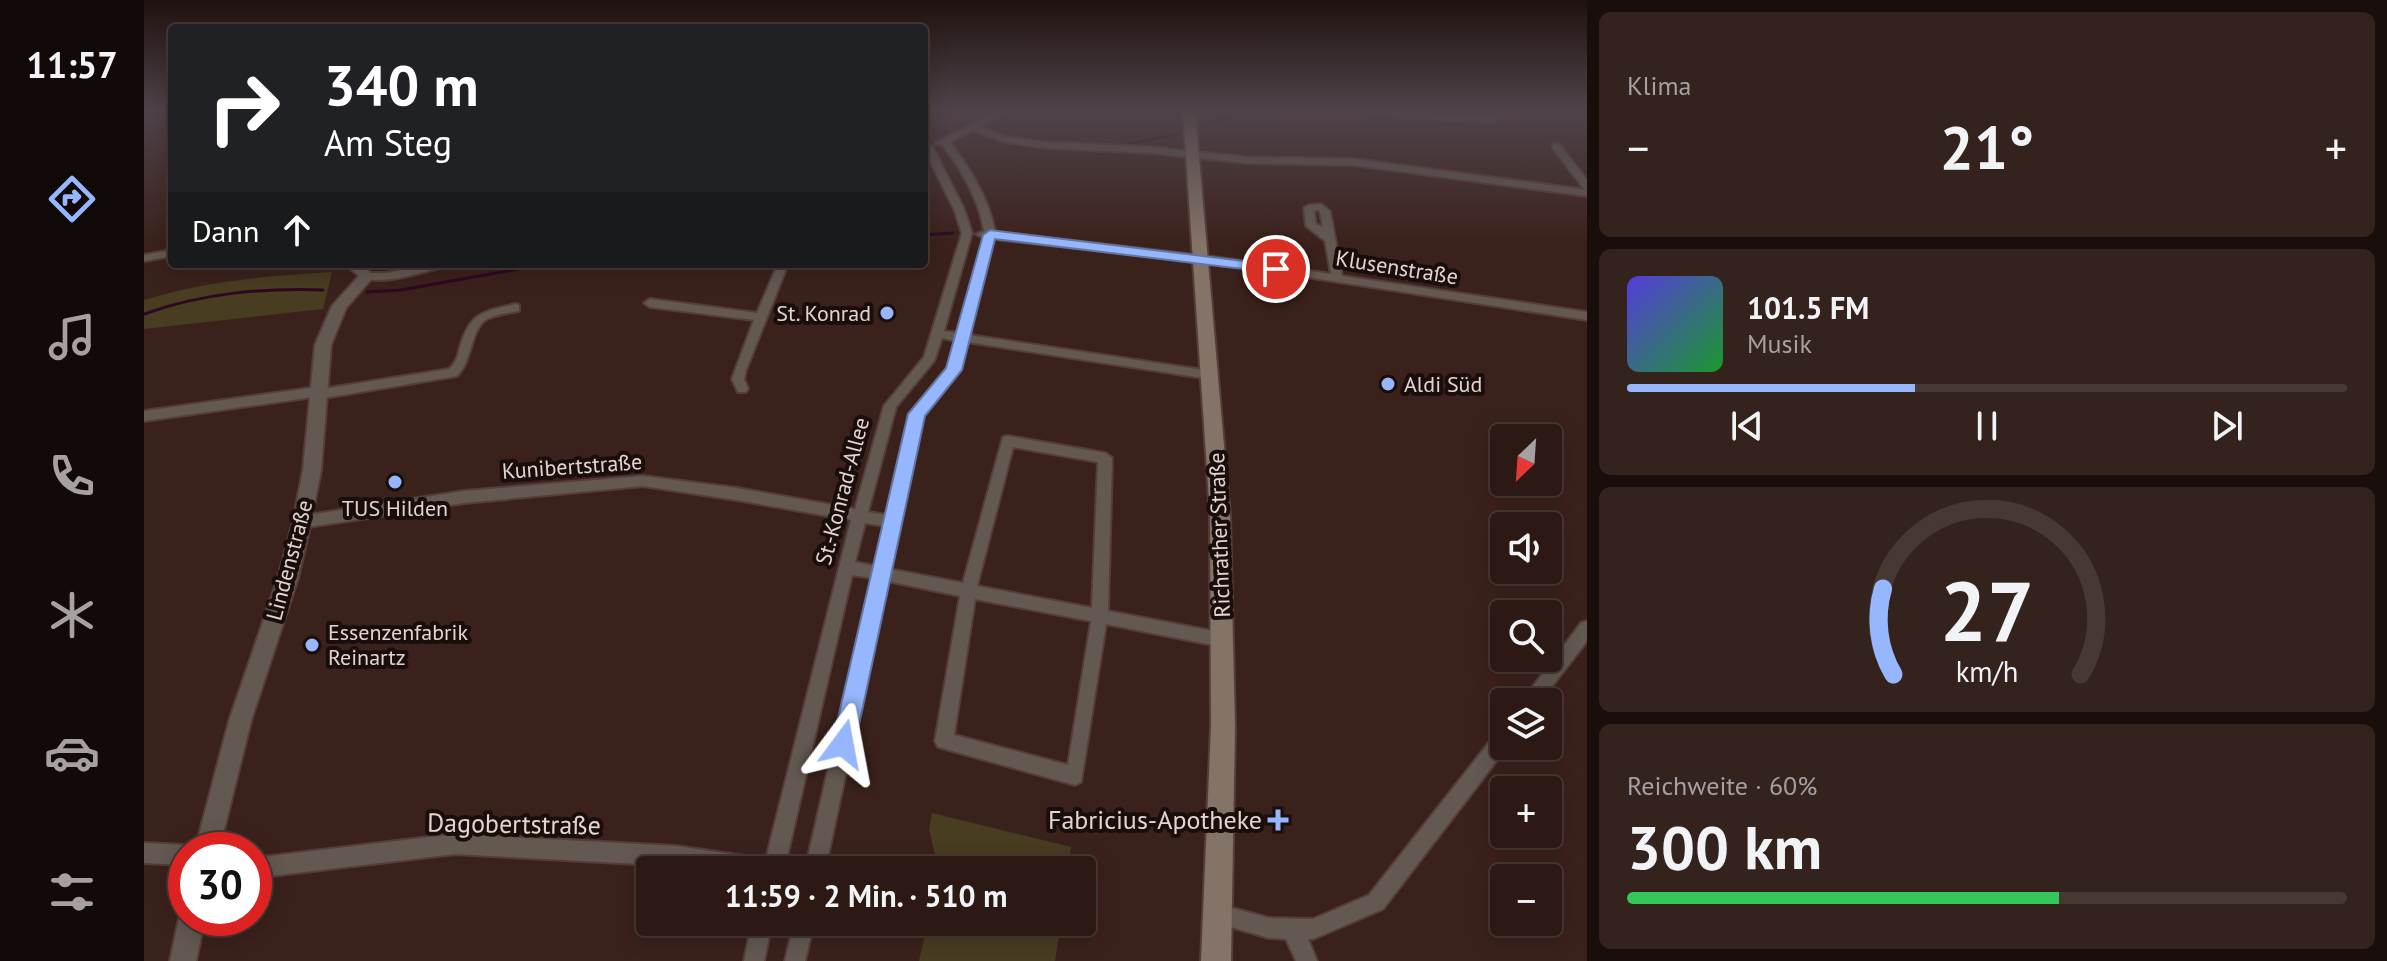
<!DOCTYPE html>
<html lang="de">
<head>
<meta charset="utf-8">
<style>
  :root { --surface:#2c1914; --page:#34221d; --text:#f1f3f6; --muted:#a6a0a0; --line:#483834; --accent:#96b6fd }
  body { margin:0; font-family:"PT Sans",sans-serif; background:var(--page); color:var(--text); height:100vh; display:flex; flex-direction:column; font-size:30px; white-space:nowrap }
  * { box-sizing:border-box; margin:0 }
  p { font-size:26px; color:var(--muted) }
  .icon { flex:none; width:44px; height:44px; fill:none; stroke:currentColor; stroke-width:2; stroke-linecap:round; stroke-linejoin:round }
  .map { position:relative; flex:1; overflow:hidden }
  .side { display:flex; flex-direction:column; gap:12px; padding:12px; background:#180e0b; width:800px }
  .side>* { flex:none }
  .guide { position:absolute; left:24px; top:24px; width:760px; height:244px; border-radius:8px; box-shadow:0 4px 20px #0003,0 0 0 2px var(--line); background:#202124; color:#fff; overflow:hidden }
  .needle { width:52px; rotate:205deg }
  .controls { position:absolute; left:1346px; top:424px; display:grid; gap:16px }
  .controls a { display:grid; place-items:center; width:72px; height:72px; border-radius:8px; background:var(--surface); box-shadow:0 4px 20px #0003,0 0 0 2px var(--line); font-size:40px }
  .speed { position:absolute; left:24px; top:832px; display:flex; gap:16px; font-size:40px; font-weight:700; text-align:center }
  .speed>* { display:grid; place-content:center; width:104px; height:104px; border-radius:50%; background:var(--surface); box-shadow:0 4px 20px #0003,0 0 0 2px var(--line); line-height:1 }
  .speed .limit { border:12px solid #d22; background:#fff; color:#111 }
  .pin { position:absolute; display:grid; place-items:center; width:68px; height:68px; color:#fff; margin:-34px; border:4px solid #fff; border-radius:50%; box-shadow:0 2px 8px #0007 }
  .me { position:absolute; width:88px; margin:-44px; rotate:13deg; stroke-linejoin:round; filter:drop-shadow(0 0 6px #0008) }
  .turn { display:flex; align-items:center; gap:28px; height:168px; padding:0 24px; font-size:36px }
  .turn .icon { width:104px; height:104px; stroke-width:2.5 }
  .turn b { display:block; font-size:56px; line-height:68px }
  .then { display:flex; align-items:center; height:76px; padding:0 24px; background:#0003; gap:16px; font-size:30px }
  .big { font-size:60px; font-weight:800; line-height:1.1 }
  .side .tile { flex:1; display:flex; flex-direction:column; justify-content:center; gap:12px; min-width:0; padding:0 28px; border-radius:12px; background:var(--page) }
  .side .dial { align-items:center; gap:0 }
  .dial svg { height:208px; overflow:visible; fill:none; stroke:var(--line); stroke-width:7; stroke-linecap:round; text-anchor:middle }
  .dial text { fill:var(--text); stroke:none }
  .song { display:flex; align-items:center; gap:24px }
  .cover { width:96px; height:96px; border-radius:12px; background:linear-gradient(135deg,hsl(250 70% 55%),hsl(130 70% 35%)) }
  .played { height:8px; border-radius:4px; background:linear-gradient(90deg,var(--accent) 40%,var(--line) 40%) }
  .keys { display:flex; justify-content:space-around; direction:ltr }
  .heat { display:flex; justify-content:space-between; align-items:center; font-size:44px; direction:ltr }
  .charge { height:12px; border-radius:6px; background:linear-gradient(90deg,#34c759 60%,var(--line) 0) }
  .trip { position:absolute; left:492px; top:856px; width:460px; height:80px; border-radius:8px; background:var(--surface); box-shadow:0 4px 20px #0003,0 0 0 2px var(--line); font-weight:800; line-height:80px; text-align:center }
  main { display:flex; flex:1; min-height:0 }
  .tabs { display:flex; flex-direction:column; width:144px; justify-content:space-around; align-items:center; background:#120a08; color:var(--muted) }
  .tabs .icon { width:56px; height:56px }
  .tabs .active { color:var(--accent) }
  .tabs b { font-size:36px; color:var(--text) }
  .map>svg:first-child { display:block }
</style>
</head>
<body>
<main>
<nav class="tabs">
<b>11:57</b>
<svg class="icon active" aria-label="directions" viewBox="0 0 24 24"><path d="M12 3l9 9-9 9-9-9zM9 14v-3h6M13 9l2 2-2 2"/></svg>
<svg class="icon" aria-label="music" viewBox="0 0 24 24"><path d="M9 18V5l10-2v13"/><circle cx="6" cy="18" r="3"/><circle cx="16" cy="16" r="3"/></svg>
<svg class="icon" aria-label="phone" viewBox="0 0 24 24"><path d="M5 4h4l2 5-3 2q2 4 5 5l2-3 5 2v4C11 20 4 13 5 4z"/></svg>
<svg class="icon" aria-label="climate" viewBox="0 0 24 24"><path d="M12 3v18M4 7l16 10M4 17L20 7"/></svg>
<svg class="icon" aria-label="car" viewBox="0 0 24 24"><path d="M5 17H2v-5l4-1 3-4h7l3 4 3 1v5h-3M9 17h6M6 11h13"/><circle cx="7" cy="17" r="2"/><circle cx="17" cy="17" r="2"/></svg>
<svg class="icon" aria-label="filters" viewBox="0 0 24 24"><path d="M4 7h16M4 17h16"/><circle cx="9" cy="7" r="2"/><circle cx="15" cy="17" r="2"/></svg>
</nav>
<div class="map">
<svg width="1443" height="961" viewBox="0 0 1443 961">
  <rect width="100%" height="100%" fill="#3b211b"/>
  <!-- green -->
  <g fill="#483c21">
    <path d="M 188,272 L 179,309 L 0,329 L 0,300 C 62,281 123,276 188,272 Z"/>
    <polygon points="788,813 927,847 924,870 795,870 785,830"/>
    <polygon points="784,922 917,922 911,961 775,961"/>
  </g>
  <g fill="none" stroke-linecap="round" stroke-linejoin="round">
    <!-- stream -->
    <g stroke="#2e0822" stroke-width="3">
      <polyline points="1060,124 1106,111"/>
      <polyline points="986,144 1037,133"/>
      <polyline points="780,235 809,233"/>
      <polyline points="223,292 257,290 402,264"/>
      <path d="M 0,314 C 59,293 117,288 179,290"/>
    </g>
    <!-- minor casing -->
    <g stroke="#563d38" stroke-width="4">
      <g id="minor">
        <path d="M 855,111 L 865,111 L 836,127 L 862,137 L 901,142 L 1006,147 L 1102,157 L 1210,159 L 1443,190 L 1443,196 L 1210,165 L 1102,163 L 1006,153 L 901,148 L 860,142 L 829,130 L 806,142 C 826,169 845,198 851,232 L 1070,257 L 1187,274 L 1181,241 L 1162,226 L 1160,208 L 1165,205 L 1177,204 L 1186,211 L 1198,276 L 1443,312 L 1443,320 L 1070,263 L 850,239 L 825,335 L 1066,371 L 1072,375 L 1066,379 L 823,342 L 814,373 L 778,415 L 745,569 L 819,583 L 859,437 L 864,436 L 961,453 L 968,458 L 964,611 L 1079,633 L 1085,635 L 1087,640 L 1085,645 L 1079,647 L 962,624 L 937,782 L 931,785 L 794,747 L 791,741 L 816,596 L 743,581 L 681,870 L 661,870 L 728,578 L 708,575 L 640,870 L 562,870 L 532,866 L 311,854 L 110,878 L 110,858 L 311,834 L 532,846 L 622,859 L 707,520 L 593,500 L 499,486 L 320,503 L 158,528 L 153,526 L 151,522 L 153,518 L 158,516 L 320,491 L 499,476 L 593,488 L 711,509 L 740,406 L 780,357 L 818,233 L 810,209 L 780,149 L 780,144 L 788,146 L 820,209 L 828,233 L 800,331 L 814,333 L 840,238 L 832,234 L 840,231 C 835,199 818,171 799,145 L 791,143 ZM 1175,210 L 1176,212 L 1179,227 L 1172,224 L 1170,211 ZM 798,338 L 812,341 L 804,369 L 765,414 L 742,515 L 724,512 L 752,407 L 790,361 ZM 869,447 L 954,462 L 948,608 L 833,586 ZM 721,523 L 740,526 L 731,566 L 711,562 ZM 831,599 L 947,621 L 924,765 L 810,735 Z"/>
        <polygon points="1224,111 1347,117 1351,114 1350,111 1358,111 1360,114 1349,123 1227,115 1224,114"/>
        <polygon points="1409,144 1415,144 1443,180 1443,190 1440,189 1409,148"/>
        <polygon points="28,250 28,256 0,261 0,255"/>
        <path d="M 283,264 L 304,264 L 299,267 C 279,272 234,287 217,276 L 223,273 L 243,273 Z"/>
        <polygon points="634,264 644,264 602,370 600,379 604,389 602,392 594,392 588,379 610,320 506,307 500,303 506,299 613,313"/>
        <path d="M 371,304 L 375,305 L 375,311 C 365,313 353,314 343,319 C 326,329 329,360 313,376 L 174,399 L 169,397 L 0,421 L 0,411 L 174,387 L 178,389 L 305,369 C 312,363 314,356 316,347 C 326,312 339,312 371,304 Z"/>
        <polygon points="1443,621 1443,641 1396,702 1377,702 1437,623"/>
        <polygon points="1360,728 1360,746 1364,746 1239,909 1169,939 1164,939 1173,961 1152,961 1142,939 1125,938 1066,921 1063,914 1066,907 1073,904 1125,918 1169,919 1225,895 1354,731"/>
        <polygon points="0,843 42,845 50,850 42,850 42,865 0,863"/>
        <polygon points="608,922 628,922 620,961 600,961"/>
        <polygon points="650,922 670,922 661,961 641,961"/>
      </g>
    </g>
    <!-- tertiary casing -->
    <g stroke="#563d38" stroke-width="4">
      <g id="tertiary">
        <polygon points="201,264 217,264 230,276 202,308 187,345 177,470 167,522 154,578 107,721 75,850 51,850 85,721 134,578 149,522 159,470 171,345 188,306 215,276"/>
        <polygon points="42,908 42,918 61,918 52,961 26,961 35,918"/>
      </g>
    </g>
    <!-- secondary casing -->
    <g stroke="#563d38" stroke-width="4">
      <polygon id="secondary" points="1039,111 1051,111 1086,515 1091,726 1087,961 1057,961 1067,726 1066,515"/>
    </g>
    <!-- minor -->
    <use href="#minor" fill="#635951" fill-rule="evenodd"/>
    <!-- tertiary -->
    <use href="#tertiary" fill="#635951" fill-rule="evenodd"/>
    <!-- secondary -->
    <use href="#secondary" fill="#847367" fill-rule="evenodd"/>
  </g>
  <!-- sky -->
  <linearGradient id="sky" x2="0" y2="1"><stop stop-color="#20120f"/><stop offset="0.45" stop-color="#4f434a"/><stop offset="1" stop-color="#4f434a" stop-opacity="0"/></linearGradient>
  <rect width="1443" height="245" fill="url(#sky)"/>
  <!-- route -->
  <polygon fill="#96b6fd" stroke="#6276a4" stroke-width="2" points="846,230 1132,265 1139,269 1132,273 851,239 818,370 781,416 711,744 707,752 699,756 691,752 688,744 764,414 802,368 839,235"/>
  <!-- markers -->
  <g fill="#96b6fd" stroke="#1a0e0c" stroke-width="3">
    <circle cx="743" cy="313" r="8"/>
    <circle cx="1244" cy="384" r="8"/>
    <circle cx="251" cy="482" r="8"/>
    <circle cx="168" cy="645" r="8"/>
    <path d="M1130 808h8v8h8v8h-8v8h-8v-8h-8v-8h8z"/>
  </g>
  <g text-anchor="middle" stroke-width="8" stroke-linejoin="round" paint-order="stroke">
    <!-- street labels -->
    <g font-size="22" fill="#e5d3cf" stroke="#1a0e0c">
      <text transform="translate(1253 267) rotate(9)" y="8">Klusenstraße</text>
      <text transform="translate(428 466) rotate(-4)" y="8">Kunibertstraße</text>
      <text transform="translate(698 491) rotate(-75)" y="8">St.-Konrad-Allee</text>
      <text transform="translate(1075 535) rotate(-92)" y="8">Richrather Straße</text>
      <text transform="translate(145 560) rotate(-75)" y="8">Lindenstraße</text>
    </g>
    <!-- poi labels -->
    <g font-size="22" fill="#e5d3cf" stroke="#1a0e0c" text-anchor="start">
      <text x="727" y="321" text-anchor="end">St. Konrad</text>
      <text x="1260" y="392">Aldi Süd</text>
      <text x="251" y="516" text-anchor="middle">TUS Hilden</text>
      <text x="184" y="640">Essenzenfabrik<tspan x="184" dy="25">Reinartz</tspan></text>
    </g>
    <!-- near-poi labels -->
    <g font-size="26" fill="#e5d3cf" stroke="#1a0e0c" text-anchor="end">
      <text x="1118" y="829">Fabricius-Apotheke</text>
    </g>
    <!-- near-street labels -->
    <g font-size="26" fill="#e5d3cf" stroke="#1a0e0c">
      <text transform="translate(370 824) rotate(1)" y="9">Dagobertstraße</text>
    </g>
  </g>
</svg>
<div class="controls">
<a><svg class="needle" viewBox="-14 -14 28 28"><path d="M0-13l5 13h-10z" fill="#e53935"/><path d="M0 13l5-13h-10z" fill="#a6a0a0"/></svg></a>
<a><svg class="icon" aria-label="sound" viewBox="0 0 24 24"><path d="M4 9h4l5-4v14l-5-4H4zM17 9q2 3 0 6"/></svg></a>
<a><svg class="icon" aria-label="search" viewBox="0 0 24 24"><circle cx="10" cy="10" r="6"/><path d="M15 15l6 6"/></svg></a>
<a><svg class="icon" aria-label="layers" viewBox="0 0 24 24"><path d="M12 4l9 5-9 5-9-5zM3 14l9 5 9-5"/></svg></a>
<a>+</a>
<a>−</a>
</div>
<div class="speed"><div class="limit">30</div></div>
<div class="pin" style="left:1132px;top:269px;background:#d93025"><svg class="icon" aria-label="arrive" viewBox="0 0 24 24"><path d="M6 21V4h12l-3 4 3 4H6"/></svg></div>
<svg class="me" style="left:699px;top:744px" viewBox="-20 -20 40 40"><path d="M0-17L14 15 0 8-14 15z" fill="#96b6fd" stroke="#fff" stroke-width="4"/></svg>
<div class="trip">11:59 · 2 Min. · 510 m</div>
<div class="guide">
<div class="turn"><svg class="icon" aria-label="right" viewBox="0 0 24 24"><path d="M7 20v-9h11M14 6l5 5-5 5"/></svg><div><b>340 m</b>Am Steg</div></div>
<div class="then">Dann<svg class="icon" aria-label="ahead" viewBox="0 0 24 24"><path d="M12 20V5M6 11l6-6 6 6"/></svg></div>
</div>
</div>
<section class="side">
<div class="tile"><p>Klima</p>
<div class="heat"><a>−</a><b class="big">21°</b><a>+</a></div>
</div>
<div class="tile">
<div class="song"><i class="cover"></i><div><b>101.5 FM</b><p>Musik</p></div></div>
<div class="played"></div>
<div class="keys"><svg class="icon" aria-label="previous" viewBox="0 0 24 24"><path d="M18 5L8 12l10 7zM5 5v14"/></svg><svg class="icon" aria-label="pause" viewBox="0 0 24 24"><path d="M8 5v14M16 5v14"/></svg><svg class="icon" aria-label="next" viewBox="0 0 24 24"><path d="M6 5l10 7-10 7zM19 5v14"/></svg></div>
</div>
<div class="tile dial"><svg viewBox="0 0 100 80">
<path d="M14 69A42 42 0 1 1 86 69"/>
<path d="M14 69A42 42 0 0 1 10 36" stroke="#96b6fd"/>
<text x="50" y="56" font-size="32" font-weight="700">27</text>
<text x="50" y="72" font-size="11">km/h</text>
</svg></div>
<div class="tile"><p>Reichweite · 60%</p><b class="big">300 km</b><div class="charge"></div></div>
</section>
</main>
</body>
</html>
